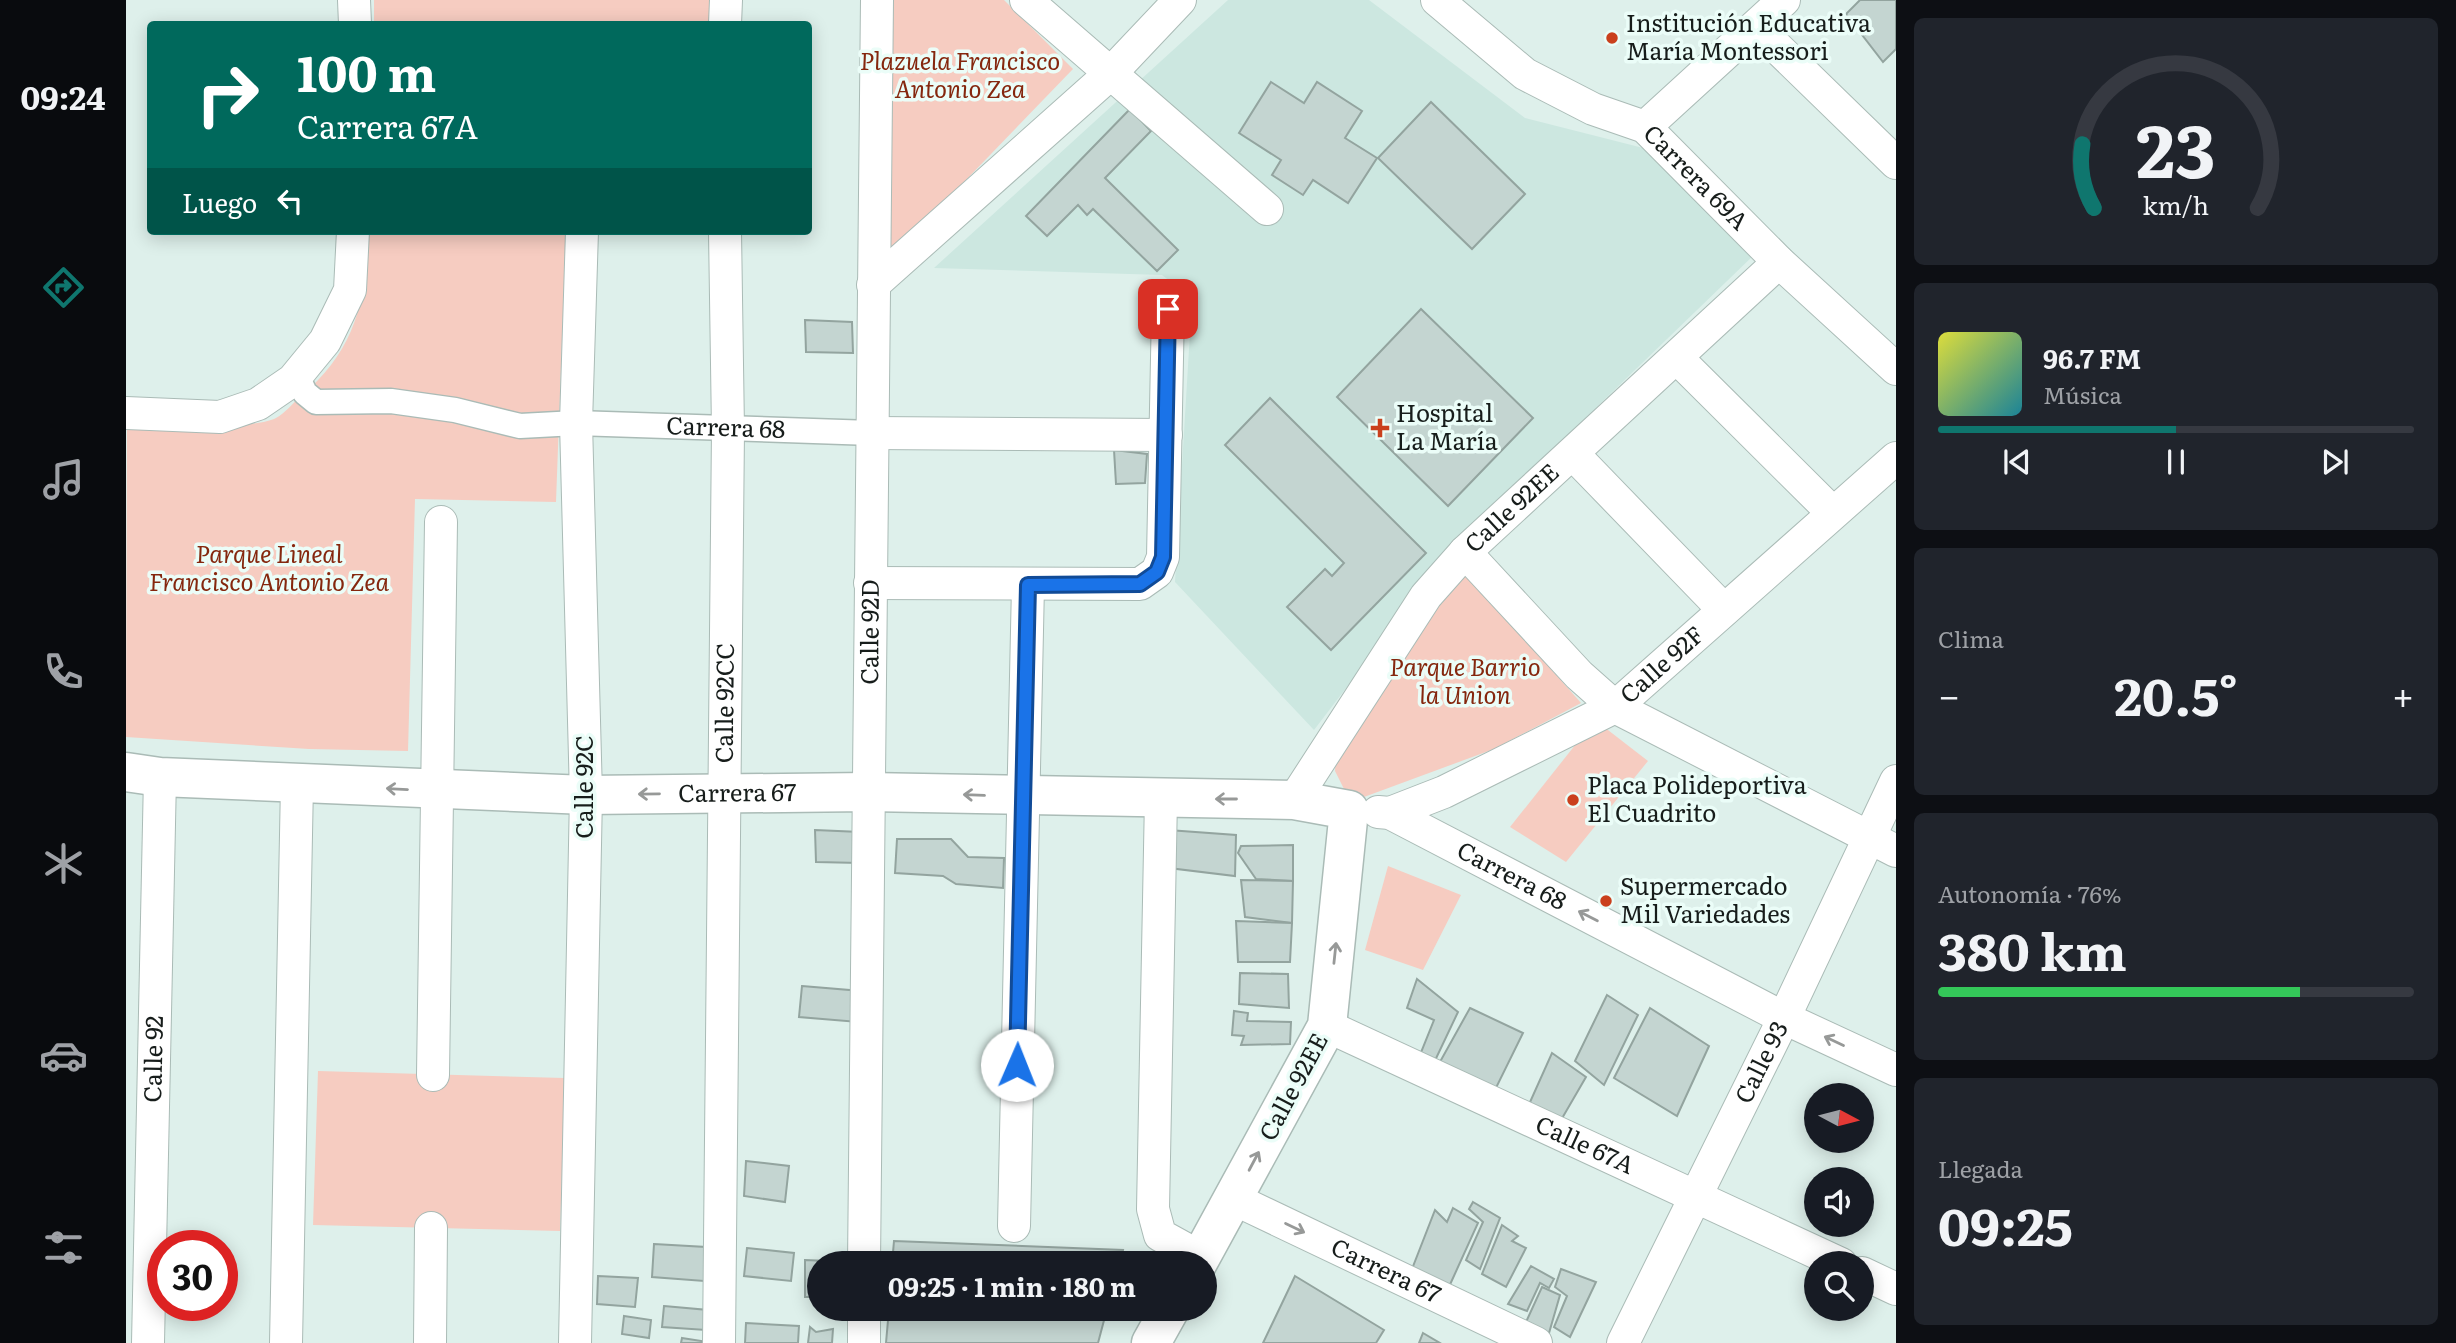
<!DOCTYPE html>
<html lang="es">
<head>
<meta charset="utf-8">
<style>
  :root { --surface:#171b24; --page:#20242c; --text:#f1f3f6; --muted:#9ea1a6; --line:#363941; --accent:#0f766e }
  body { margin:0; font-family:Literata,serif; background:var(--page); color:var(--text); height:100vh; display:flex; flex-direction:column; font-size:26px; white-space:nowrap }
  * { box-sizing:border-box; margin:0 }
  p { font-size:23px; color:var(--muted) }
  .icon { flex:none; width:38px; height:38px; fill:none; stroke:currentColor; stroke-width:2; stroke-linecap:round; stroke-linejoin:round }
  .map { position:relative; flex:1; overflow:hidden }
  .panel { display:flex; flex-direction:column; gap:18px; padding:18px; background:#0d0f14; width:560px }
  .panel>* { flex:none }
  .banner { position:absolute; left:21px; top:21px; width:665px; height:214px; border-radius:7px; box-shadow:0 4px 18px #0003; background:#00695c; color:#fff; overflow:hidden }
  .needle { width:46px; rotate:97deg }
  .buttons { position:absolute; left:1678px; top:1083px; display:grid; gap:14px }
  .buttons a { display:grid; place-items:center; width:70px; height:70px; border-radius:50%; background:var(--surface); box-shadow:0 4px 18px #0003; font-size:35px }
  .speed { position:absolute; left:21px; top:1230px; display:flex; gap:14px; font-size:35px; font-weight:700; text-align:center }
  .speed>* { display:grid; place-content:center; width:91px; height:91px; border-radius:50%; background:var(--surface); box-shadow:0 4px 18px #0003; line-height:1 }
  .speed .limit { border:10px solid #d22; background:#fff; color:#111 }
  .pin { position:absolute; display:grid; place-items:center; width:60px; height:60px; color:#fff; margin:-30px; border-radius:14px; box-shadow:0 4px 10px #0006 }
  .me { position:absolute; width:77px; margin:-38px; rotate:1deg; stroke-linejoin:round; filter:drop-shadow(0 0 5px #0008) }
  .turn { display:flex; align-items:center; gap:24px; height:147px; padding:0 35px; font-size:32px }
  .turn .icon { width:91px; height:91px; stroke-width:2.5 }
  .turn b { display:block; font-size:49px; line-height:60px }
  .then { display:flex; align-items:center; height:66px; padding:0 35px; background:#0003; gap:14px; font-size:26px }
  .big { font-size:52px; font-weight:700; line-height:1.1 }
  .panel .tile { flex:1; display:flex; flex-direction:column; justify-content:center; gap:10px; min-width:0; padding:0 24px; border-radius:10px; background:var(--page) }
  .panel .dial { align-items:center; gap:0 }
  .dial svg { height:182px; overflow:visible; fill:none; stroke:var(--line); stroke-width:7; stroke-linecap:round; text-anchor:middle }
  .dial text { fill:var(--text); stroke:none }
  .song { display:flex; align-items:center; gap:21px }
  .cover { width:84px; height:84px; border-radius:10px; background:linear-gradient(135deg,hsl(60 70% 55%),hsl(190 70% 35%)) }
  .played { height:7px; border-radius:4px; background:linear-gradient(90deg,var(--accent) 50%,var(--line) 50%) }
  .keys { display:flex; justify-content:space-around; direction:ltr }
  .heat { display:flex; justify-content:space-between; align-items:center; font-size:38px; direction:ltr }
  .charge { height:10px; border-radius:5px; background:linear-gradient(90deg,#34c759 76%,var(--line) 0) }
  .trip { position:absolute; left:681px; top:1251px; width:410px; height:70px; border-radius:35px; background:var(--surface); box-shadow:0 4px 18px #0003; font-weight:700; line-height:70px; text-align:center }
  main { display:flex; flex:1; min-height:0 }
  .menu { display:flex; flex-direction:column; width:126px; justify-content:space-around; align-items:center; background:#090b0e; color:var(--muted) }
  .menu .icon { width:49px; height:49px }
  .menu .selected { color:var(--accent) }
  .menu b { font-size:32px; color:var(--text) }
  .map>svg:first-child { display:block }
</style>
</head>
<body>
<main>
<nav class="menu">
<b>09:24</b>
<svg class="icon selected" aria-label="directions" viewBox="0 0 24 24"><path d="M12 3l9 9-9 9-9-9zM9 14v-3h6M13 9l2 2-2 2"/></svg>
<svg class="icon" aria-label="music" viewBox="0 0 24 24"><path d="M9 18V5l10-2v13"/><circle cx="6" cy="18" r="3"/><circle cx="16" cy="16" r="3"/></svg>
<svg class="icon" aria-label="phone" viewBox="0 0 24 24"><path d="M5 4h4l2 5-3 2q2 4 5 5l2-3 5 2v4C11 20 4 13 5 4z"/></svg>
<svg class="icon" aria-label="climate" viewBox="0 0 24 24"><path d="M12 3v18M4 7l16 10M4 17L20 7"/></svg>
<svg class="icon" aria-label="car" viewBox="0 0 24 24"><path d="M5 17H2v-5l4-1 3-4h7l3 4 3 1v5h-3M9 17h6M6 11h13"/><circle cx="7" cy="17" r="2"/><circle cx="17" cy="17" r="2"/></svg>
<svg class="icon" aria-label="filters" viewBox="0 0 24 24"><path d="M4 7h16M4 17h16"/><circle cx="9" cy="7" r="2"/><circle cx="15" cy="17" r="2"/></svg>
</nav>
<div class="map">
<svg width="1770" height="1343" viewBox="0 0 1770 1343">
  <rect width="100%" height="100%" fill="#def0eb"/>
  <!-- built -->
  <polygon fill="#cce7e0" points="1102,0 1243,0 1399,118 1533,152 1630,253 1334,539 1188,730 1049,582 1065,316 1057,291 1036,275 808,268"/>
  <!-- green -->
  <g fill="#f6ccc1">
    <polygon points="248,0 590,0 589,24 248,24"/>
    <polygon points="760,0 878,0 947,69 757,266"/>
    <path d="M 242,231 L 440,231 L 430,502 L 289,499 L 282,751 L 183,749 L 0,737 L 1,422 C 34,423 125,431 150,418 C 159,413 167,403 174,397 C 230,350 240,301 242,231 Z"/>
    <polygon points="1337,569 1455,703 1368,749 1238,797 1218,789 1209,771 1210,750"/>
    <polygon points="1469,720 1522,761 1440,862 1384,827"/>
    <polygon points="1262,866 1335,895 1297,970 1239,950"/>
    <polygon points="192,1071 439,1078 434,1231 187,1225"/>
  </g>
  <!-- building -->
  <g fill="#c4d5d1" stroke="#93a49f" stroke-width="2">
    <polygon points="1734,0 1770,0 1770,49 1757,62 1720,14"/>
    <polygon points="1145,82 1178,103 1191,82 1236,111 1219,138 1251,158 1222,203 1187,180 1177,195 1146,175 1155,160 1113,133"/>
    <polygon points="1305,102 1399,194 1346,249 1252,158"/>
    <polygon points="1004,109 1025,131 979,178 1052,250 1031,271 967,209 961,215 952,205 921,236 900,216"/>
    <polygon points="1295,309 1407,418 1322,506 1211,397"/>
    <polygon points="679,320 726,322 727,353 680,352"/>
    <polygon points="1144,398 1300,553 1205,650 1161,607 1199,569 1206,576 1218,563 1099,445"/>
    <polygon points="988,450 1021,454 1019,483 990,484"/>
    <polygon points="689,830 734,832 734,863 690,862"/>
    <polygon points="1042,830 1110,835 1109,876 1043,868"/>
    <polygon points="771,839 825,839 842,857 878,858 877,888 830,884 817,876 769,873"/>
    <polygon points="1167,845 1167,881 1130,879 1112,853 1115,846"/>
    <polygon points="1115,880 1167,881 1166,923 1119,917"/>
    <polygon points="1110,921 1166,923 1164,962 1112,962"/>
    <polygon points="1114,973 1162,974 1163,1008 1113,1004"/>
    <polygon points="1291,979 1332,1012 1305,1069 1292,1060 1308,1020 1281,1008"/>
    <polygon points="676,986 735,991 732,1022 673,1017"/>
    <polygon points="1481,995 1512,1015 1478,1085 1449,1061"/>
    <polygon points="1344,1008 1397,1033 1366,1096 1310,1069"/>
    <polygon points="1524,1008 1583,1046 1551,1116 1488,1078"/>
    <polygon points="1108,1011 1122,1013 1121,1021 1165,1022 1164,1044 1115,1045 1118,1036 1106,1035"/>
    <polygon points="1426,1053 1460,1077 1431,1127 1400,1111"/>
    <polygon points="620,1161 663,1166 659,1202 618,1196"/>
    <polygon points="1347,1202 1374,1218 1354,1269 1340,1260 1357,1222 1343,1209"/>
    <polygon points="1327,1208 1352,1223 1322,1289 1286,1269 1309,1210 1321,1222"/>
    <polygon points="1376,1225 1392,1236 1386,1241 1400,1248 1380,1287 1356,1274"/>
    <polygon points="768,1241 997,1250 994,1264 766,1264"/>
    <polygon points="528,1244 580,1247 578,1281 526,1277"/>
    <polygon points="621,1248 668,1253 665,1281 618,1276"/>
    <polygon points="679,1260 725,1262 725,1264 693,1264 693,1297 679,1297"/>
    <polygon points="1405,1266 1428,1279 1423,1288 1414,1283 1401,1311 1382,1304"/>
    <polygon points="1435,1269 1470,1282 1444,1337 1428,1327 1441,1296 1429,1287"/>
    <polygon points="472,1276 512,1278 509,1307 471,1304"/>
    <polygon points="1169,1276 1258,1330 1250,1343 1137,1343"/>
    <polygon points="1416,1287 1434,1295 1423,1333 1400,1322"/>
    <polygon points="538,1306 582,1310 580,1330 536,1327"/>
    <polygon points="763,1309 981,1309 972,1343 760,1343"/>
    <polygon points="498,1316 525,1320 523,1338 496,1334"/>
    <polygon points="620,1323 673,1326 672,1343 619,1343"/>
    <polygon points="684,1327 690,1332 707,1329 706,1343 682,1343"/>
    <polygon points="1297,1333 1314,1343 1293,1343"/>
    <polygon points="556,1338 582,1342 582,1343 555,1343"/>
  </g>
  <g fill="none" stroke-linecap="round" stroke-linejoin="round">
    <!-- pedestrian casing -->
    <g stroke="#aabbb6" stroke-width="27">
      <g id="pedestrian">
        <path id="s1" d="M 173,380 L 179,393 L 190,402 L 265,401 L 329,410 L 394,426 L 450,423 L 746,433"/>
      </g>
    </g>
    <!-- minor casing -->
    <g stroke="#aabbb6" stroke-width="34">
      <g id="minor">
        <polyline points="228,0 229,24"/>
        <polyline points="900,0 1141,209"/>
        <path id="s2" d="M 1311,0 L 1399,74 L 1467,109 L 1519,127 L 1653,262 L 1770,369"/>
        <polyline points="599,24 600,0"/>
        <polyline points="1630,27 1770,163"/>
        <polyline points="1519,127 1658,0"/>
        <polyline points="747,285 984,74 1054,0"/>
        <polyline points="1551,358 1706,512"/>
        <polyline points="0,413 94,417 132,404 167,380 199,341 224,290 227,231"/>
        <polyline points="746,433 1040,435"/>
        <polyline points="1448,455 1598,610"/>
        <polyline points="1339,552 1453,675 1489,707 1770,851"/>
        <polyline points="744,583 1014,584 1031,572 1037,557 1042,309 1031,297"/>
        <polyline points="1035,798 1027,1209 1034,1235 1074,1257"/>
        <path id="s3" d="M 1168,800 L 1300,596 L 1339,552 L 1653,262"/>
        <path id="s4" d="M 1252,812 L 1264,813 L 1658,1018 L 1770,1070"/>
        <path id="s5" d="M 1264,813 L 1318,792 L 1489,707 L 1770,458"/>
        <path id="s6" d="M 1201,1026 L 1715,1264"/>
        <polyline points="307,1075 315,522"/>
        <path id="s7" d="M 1108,1199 L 1410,1343"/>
        <polyline points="888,1226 902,585"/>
        <path id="s8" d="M 738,1264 L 751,0"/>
        <polyline points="1736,1273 1770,1289"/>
        <path id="s9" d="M 22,1343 L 34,777"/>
        <polyline points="160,1343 171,784"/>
        <polyline points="304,1343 305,1228"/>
        <polyline points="449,1343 460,795 450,423 456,231"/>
        <path id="s10" d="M 593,1343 L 602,430 L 599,231"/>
        <polyline points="738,1343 738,1309"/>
        <path id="s11" d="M 1497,1343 L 1658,1018 L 1770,781"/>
      </g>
    </g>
    <!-- tertiary casing -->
    <g stroke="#aabbb6" stroke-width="41">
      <g id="tertiary">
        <path id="s12" d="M 0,772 L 34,777 L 460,795 L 742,792 L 1168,800 L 1223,810 L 1201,1026 L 1071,1264"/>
        <polyline points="1025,1343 1044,1309"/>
      </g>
    </g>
    <!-- pedestrian -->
    <use href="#pedestrian" stroke="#fff" stroke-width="24"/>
    <!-- minor -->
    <use href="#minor" stroke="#fff" stroke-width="32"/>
    <!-- tertiary -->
    <use href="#tertiary" stroke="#fff" stroke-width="38"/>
  </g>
  <!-- one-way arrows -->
  <defs><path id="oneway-shaft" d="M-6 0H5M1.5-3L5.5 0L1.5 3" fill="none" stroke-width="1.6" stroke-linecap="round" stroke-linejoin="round" transform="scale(1.75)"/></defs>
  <g stroke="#979998">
    <use href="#oneway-shaft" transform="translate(271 789) rotate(-177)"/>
    <use href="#oneway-shaft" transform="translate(523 794) rotate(179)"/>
    <use href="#oneway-shaft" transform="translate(848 795) rotate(-178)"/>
    <use href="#oneway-shaft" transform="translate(1100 799) rotate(-180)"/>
    <use href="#oneway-shaft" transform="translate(1462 916) rotate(-153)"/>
    <use href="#oneway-shaft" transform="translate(1209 953) rotate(-84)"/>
    <use href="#oneway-shaft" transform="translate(1708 1041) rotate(-155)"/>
    <use href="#oneway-shaft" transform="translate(1128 1161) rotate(-62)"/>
    <use href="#oneway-shaft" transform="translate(1169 1228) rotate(26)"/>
  </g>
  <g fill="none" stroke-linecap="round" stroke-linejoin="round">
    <!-- route casing -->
    <g stroke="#114b97" stroke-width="18">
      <polyline id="route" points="891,1065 902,585 1014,584 1031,572 1037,557 1042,309"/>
    </g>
    <!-- route -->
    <use href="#route" stroke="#1a73e8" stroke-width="12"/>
  </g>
  <!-- markers -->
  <g fill="#ca401d" stroke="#ebfdf8" stroke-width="2.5">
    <circle cx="1486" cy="38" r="7"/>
    <path d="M1250.5 417.5h7v7h7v7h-7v7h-7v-7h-7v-7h7z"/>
    <circle cx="1447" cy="800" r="7"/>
    <circle cx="1480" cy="901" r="7"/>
  </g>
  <g text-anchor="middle" stroke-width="7" stroke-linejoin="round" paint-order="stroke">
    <!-- poi labels -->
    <g font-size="24" fill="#171d1b" stroke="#ebfdf8" text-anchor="start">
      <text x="1500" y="32">Institución Educativa<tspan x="1500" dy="28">María Montessori</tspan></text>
      <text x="1270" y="422">Hospital<tspan x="1270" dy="28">La María</tspan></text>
      <text x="1461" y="794">Placa Polideportiva<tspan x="1461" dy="28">El Cuadrito</tspan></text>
      <text x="1494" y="895">Supermercado<tspan x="1494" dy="28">Mil Variedades</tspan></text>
    </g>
    <!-- park labels -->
    <g font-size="24" font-style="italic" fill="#85270e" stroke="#ebfdf8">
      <text x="834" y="70">Plazuela Francisco<tspan x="834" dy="28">Antonio Zea</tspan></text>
      <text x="143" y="563">Parque Lineal<tspan x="143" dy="28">Francisco Antonio Zea</tspan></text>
      <text x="1339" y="676">Parque Barrio<tspan x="1339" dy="28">la Union</tspan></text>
    </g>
    <!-- street labels -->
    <g font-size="24" fill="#171d1b" stroke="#ebfdf8">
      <text dy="8" stroke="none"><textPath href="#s2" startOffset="318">Carrera 69A</textPath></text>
      <text dy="8" stroke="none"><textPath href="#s1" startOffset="441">Carrera 68</textPath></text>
      <text dy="8" stroke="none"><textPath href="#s3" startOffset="366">Calle 92EE</textPath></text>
      <text dy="8" stroke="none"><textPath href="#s8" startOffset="632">Calle 92D</textPath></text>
      <text dy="8" stroke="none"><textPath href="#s5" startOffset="312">Calle 92F</textPath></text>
      <text dy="8" stroke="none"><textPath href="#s10" startOffset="640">Calle 92CC</textPath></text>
      <text transform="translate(459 787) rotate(-90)" y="8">Calle 92C</text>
      <text dy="8" stroke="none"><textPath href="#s12" startOffset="612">Carrera 67</textPath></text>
      <text dy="8" stroke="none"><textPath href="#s4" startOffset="149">Carrera 68</textPath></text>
      <text dy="8" stroke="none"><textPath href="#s9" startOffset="284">Calle 92</textPath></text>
      <text dy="8" stroke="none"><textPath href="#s11" startOffset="313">Calle 93</textPath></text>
      <text transform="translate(1168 1087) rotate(-62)" y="8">Calle 92EE</text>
      <text dy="8" stroke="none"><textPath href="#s6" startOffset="284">Calle 67A</textPath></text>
      <text dy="8" stroke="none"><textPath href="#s7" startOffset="168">Carrera 67</textPath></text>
    </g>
  </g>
</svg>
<div class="buttons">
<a><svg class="needle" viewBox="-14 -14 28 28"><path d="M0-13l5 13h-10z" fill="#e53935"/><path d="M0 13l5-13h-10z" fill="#9ea1a6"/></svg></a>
<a><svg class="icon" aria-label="sound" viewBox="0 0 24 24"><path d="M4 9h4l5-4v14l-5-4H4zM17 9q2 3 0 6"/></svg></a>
<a><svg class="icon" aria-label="search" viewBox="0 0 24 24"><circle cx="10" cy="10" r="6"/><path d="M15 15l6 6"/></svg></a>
</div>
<div class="speed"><div class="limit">30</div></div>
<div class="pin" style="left:1042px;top:309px;background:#d93025"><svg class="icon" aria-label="arrive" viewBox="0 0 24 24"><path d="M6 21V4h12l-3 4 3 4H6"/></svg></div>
<svg class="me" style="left:891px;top:1065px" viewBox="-20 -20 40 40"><circle r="19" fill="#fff"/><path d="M0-13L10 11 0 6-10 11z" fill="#1a73e8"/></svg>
<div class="trip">09:25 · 1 min · 180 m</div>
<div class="banner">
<div class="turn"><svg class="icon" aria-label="right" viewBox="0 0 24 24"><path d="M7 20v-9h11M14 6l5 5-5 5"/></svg><div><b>100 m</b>Carrera 67A</div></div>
<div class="then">Luego<svg class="icon" aria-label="left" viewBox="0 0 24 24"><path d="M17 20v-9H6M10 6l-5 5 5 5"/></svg></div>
</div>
</div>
<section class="panel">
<div class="tile dial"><svg viewBox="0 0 100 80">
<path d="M14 69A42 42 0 1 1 86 69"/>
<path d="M14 69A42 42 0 0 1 9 41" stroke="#0f766e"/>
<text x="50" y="56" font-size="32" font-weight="700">23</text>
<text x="50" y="72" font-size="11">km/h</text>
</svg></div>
<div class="tile">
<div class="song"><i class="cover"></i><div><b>96.7 FM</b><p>Música</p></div></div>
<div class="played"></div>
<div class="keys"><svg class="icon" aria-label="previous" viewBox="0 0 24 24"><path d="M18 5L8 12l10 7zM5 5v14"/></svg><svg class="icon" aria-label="pause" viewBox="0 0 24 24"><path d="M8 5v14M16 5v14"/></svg><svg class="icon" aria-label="next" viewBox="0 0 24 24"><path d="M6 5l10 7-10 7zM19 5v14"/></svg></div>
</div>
<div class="tile"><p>Clima</p>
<div class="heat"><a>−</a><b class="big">20.5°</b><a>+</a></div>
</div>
<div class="tile"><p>Autonomía · 76%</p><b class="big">380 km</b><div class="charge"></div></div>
<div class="tile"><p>Llegada</p><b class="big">09:25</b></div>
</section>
</main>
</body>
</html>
